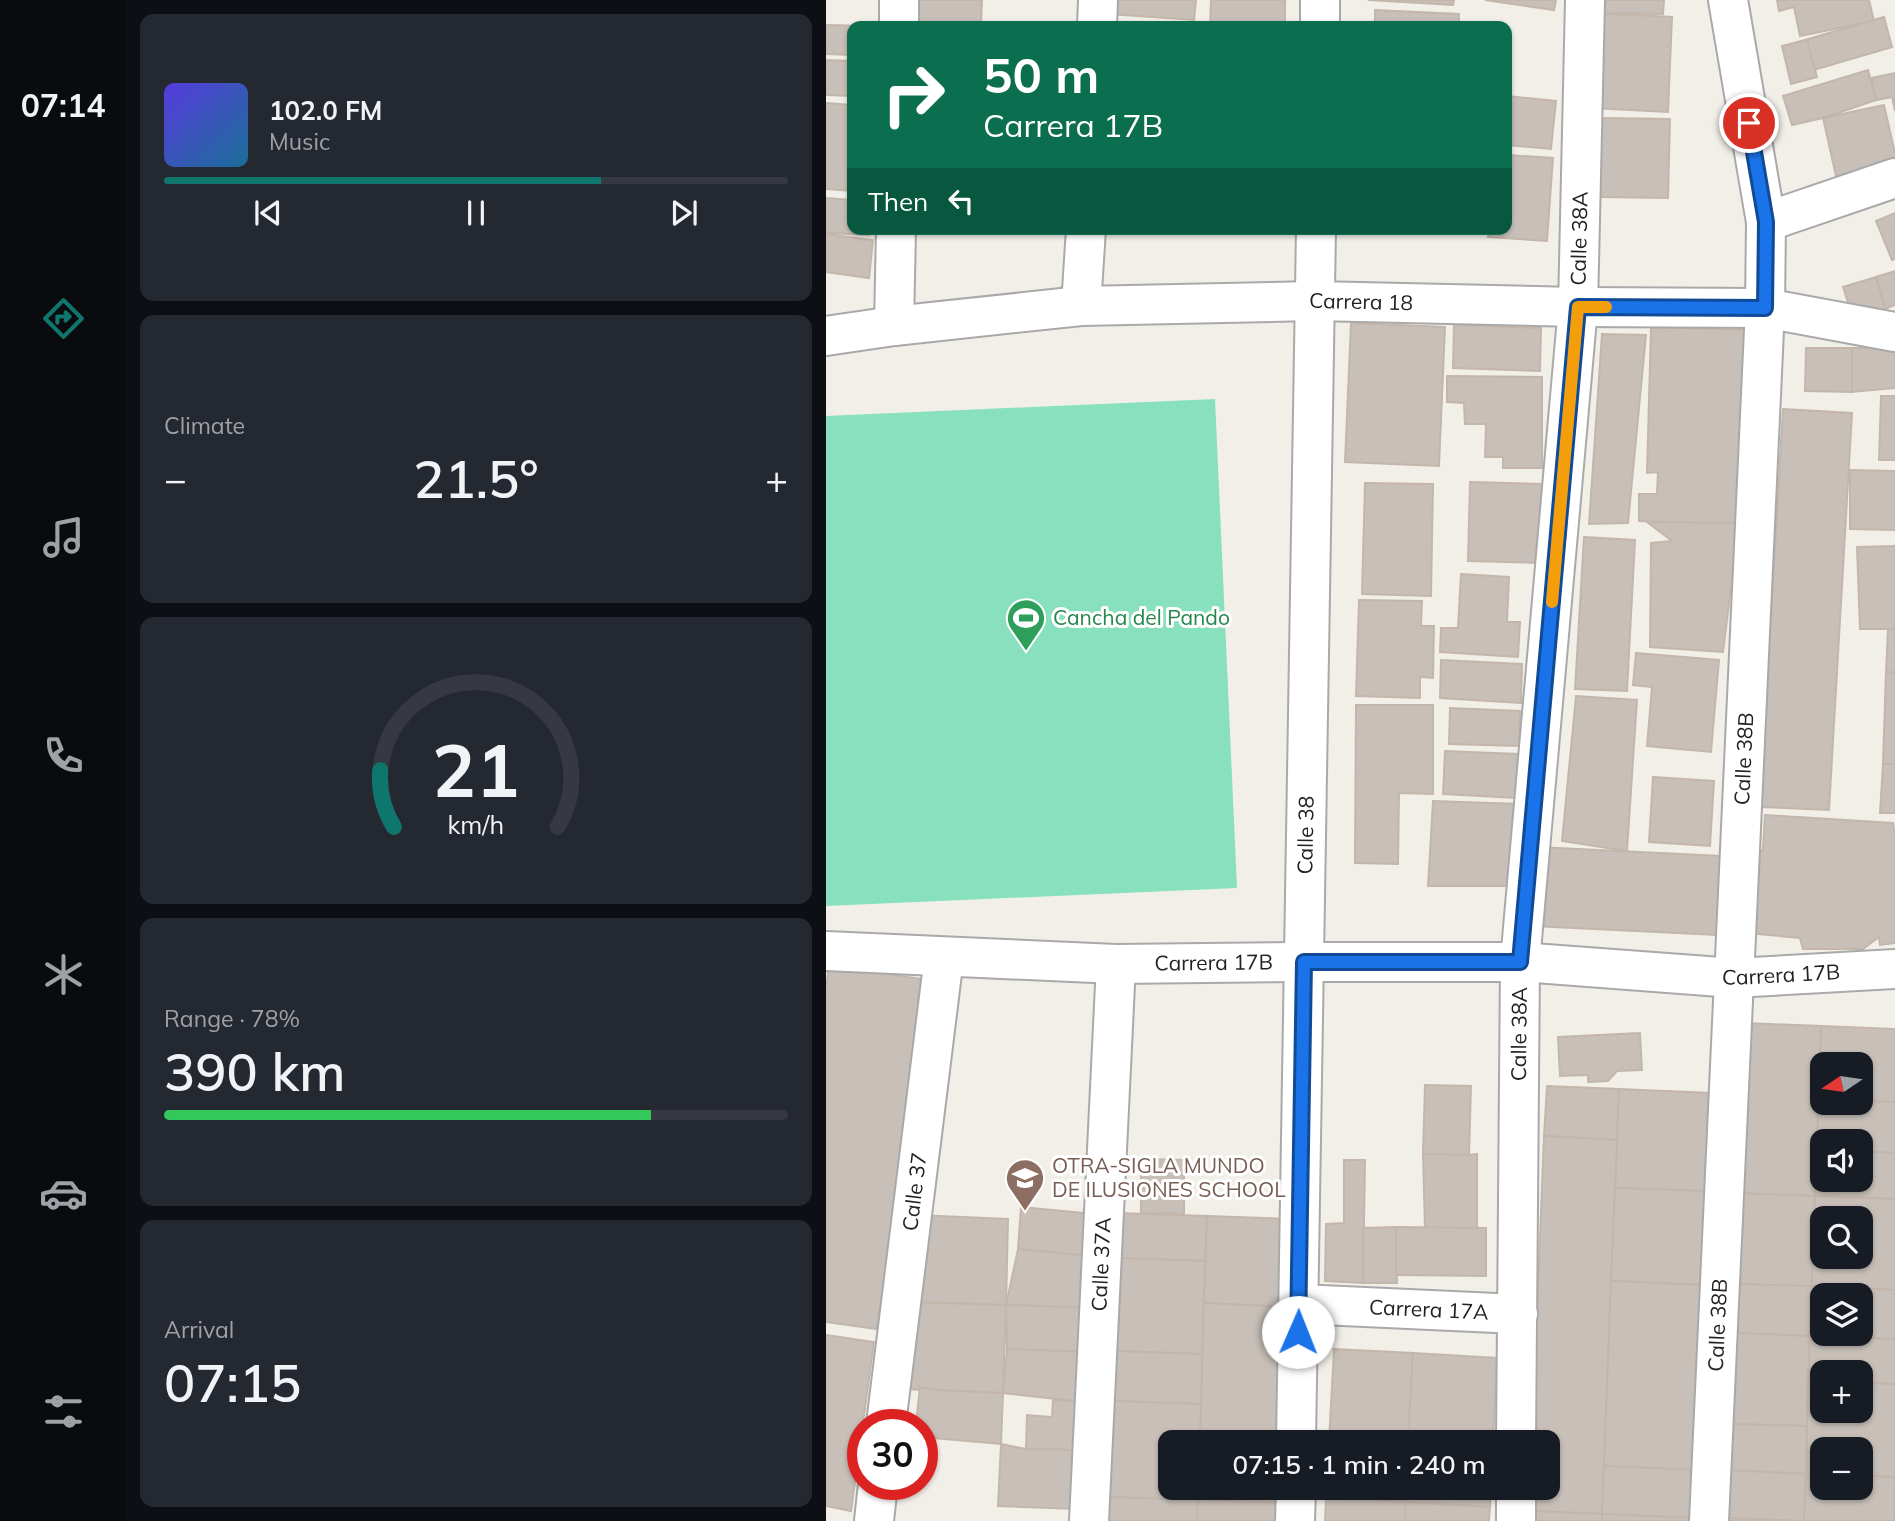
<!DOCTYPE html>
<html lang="en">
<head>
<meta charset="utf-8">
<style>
  :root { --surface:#171b24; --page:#242831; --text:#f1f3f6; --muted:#9ea1a6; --line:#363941; --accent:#0f766e }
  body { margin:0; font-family:Mulish,sans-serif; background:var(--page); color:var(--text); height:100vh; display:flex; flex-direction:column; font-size:26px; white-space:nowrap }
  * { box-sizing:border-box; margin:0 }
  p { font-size:23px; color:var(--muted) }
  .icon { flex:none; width:38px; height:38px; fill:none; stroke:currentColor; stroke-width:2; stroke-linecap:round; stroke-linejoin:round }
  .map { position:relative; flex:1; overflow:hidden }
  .side { display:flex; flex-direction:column; gap:14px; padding:14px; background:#0d0f14; width:700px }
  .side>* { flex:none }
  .banner { position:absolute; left:21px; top:21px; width:665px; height:214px; border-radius:14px; box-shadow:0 2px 5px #0004; background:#0b6e4f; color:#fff; overflow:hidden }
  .needle { width:46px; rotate:257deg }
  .tools { position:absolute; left:984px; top:1052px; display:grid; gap:14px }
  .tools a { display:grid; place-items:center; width:63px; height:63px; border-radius:14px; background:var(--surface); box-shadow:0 2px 5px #0004; font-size:35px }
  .speed { position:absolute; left:21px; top:1409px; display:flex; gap:14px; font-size:35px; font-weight:700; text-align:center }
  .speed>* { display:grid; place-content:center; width:91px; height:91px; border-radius:50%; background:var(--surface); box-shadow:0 2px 5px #0004; line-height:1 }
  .speed .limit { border:10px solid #d22; background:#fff; color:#111 }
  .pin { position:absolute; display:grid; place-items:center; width:60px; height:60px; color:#fff; margin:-30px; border:4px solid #fff; border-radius:50%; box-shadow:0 2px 7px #0007 }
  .me { position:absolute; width:77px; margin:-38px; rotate:1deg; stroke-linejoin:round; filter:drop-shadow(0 0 5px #0008) }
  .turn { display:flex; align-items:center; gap:24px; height:147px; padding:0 21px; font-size:32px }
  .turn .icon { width:91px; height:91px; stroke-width:2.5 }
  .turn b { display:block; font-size:49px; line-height:60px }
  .then { display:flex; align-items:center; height:66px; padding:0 21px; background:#0003; gap:14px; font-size:26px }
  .big { font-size:52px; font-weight:600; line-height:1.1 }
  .side .card { flex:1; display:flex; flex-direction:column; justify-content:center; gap:10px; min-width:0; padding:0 24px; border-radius:14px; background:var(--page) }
  .side .dial { align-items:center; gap:0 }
  .dial svg { height:182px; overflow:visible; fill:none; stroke:var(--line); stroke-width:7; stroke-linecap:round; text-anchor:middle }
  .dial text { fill:var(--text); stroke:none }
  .song { display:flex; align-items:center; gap:21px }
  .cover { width:84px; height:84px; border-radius:10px; background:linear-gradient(135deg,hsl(250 70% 55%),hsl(200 70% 35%)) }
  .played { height:7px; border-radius:4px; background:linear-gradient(90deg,var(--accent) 70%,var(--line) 70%) }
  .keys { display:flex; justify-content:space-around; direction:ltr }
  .heat { display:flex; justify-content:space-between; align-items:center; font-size:38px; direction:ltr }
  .charge { height:10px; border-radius:5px; background:linear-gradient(90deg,#34c759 78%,var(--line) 0) }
  .trip { position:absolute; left:332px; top:1430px; width:402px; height:70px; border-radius:14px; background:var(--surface); box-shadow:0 2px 5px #0004; font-weight:600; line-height:70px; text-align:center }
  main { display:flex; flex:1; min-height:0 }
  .menu { display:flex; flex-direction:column; width:126px; justify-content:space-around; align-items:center; background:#090b0e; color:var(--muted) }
  .menu .icon { width:49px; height:49px }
  .menu .on { color:var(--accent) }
  .menu b { font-size:32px; color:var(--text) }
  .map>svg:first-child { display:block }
</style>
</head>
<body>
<main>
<nav class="menu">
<b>07:14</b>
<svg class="icon on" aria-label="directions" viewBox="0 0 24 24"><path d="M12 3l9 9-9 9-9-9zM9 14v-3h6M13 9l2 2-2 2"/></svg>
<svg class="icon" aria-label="music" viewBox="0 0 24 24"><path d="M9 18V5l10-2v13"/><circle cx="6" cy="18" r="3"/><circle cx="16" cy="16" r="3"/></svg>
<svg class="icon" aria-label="phone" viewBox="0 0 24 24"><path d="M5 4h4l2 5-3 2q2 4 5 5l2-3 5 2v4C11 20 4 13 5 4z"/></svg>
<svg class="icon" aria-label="climate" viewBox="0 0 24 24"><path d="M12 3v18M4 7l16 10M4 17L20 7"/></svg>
<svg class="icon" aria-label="car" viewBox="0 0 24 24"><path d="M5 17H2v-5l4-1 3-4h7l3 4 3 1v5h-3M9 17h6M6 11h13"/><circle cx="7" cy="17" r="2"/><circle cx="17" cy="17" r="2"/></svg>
<svg class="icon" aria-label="filters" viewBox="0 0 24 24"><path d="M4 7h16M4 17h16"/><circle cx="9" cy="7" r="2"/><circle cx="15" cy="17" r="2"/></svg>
</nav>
<section class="side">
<div class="card">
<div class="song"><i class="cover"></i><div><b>102.0 FM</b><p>Music</p></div></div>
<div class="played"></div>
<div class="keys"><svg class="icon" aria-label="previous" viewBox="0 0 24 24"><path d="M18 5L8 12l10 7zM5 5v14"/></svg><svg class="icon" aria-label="pause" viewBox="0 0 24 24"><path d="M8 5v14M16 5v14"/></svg><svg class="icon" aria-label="next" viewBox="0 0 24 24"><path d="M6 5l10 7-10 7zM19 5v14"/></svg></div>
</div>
<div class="card"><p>Climate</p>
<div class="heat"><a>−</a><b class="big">21.5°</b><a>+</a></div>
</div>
<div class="card dial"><svg viewBox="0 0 100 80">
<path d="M14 69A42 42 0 1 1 86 69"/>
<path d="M14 69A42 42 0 0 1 8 44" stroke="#0f766e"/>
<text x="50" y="56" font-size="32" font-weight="700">21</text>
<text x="50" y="72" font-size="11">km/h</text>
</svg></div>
<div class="card"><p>Range · 78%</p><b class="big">390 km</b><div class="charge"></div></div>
<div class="card"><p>Arrival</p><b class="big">07:15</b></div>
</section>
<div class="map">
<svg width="1069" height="1521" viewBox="0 0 1069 1521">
  <rect width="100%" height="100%" fill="#f2efe9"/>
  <!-- pitch -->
  <polygon fill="#88e0be" points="389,399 411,888 0,906 0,416"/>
  <!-- building -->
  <g fill="#c7bfb8" stroke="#c4b6ab" stroke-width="2" fill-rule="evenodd">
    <polygon points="90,0 156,0 155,26 89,26"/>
    <polygon points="284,0 370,0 368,20 283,14"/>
    <polygon points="385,0 459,0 459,26 384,26"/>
    <polygon points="542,0 628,0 627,5"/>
    <polygon points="659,0 730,0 728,10"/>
    <polygon points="770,0 838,0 837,14 770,13"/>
    <polygon points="951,0 1043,0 1048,21 974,36 968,7 953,11"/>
    <polygon points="549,10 633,14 633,26 549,26"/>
    <polygon points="770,13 846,17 842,112 766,108"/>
    <polygon points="1058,17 1066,47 974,74 965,44"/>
    <polygon points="0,25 44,26 26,26 26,55 0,54"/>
    <polygon points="981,40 991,77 965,84 956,46"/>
    <polygon points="0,60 26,61 26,96 0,95"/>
    <polygon points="1042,70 1050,100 997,118 966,125 957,96"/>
    <polygon points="1069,73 1069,111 1066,97 1050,100 1045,78"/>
    <polygon points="681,96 730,101 725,149 681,145"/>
    <polygon points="0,103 26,105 26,191 0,189"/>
    <polygon points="1058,105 1069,153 1069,163 1010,176 997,118"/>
    <polygon points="776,118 844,119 842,198 774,197"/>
    <polygon points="681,155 727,158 721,241 662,237 663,229 681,229"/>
    <polygon points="0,198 26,200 26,229 43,229 43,235 0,233"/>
    <polygon points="1069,213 1069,259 1066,260 1050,221"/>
    <polygon points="82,229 126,229 126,234 82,232"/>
    <polygon points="0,234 47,240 43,278 0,272"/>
    <polygon points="1069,271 1069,305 1059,309 1050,277"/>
    <polygon points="1050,277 1059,309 1027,318 1017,287"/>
    <polygon points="525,323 619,327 613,466 519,462"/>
    <polygon points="628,325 715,328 714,371 627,368"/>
    <polygon points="825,327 922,330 917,525 813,521 813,494 831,494 832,472 821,473"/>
    <polygon points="776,334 820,335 802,523 763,524"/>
    <polygon points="980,348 1026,348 1026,392 979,391"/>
    <polygon points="1026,348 1069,348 1069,388 1026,392"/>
    <polygon points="621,376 716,377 716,468 677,468 677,457 659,457 660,424 639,424 638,403 621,402"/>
    <polygon points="1055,396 1069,396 1069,460 1053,460"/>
    <polygon points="957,409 1026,413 1003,810 934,807"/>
    <polygon points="1024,470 1069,471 1069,530 1024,529"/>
    <polygon points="644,482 717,484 715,563 642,561"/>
    <polygon points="539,483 607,484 605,596 536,594"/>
    <polygon points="821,522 913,523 897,652 824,647 825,543 846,541"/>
    <polygon points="758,537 809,540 801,691 749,689"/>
    <polygon points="1069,546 1069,629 1034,629 1031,547"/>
    <polygon points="635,574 683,577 681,622 694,622 692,657 614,652 615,628 632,628"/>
    <polygon points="533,600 596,601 595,626 608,626 607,678 594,677 594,698 530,696"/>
    <polygon points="1062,629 1069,630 1069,673 1060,672"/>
    <polygon points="810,653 893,660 885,752 821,746 826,687 807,685"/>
    <polygon points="615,660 696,664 695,703 614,698"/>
    <polygon points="1060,672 1069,673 1069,764 1057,764"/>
    <polygon points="750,696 811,700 801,851 736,841"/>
    <polygon points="530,705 607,705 607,794 573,793 572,864 529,863"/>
    <polygon points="624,708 694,711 693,746 623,744"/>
    <polygon points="619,751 692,754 690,798 617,794"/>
    <polygon points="1057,764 1069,764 1069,813 1054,813"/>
    <polygon points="827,777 888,781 884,846 823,842"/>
    <polygon points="607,801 695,804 691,886 602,886"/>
    <polygon points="939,815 1067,823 1069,835 1069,943 1054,945 1053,937 1037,949 977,949 974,938 911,932 917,854 937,850"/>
    <polygon points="711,847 895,856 891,935 707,926"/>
    <polygon points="3,965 102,980 51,1329 0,1322 0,989"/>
    <polygon points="917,1023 995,1026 989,1196 911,1193"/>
    <polygon points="995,1026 1069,1029 1069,1102 1034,1101 1034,1064 996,1064 996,1099 993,1099"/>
    <polygon points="814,1033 816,1070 791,1071 782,1081 762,1082 762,1075 734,1076 732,1037"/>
    <polygon points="599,1085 645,1086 643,1155 597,1154"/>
    <polygon points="721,1086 793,1089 791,1140 718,1136"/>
    <polygon points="793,1089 886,1093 881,1191 789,1188"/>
    <polygon points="993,1099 996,1099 996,1102 1034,1102 1034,1101 1069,1102 1069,1153 1034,1151 1034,1141 996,1141 996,1150 991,1149"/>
    <polygon points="718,1136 791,1140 776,1514 704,1511 705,1488 723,1488 723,1442 706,1442"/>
    <polygon points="991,1149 996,1150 996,1180 1034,1180 1034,1151 1069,1153 1069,1199 989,1196"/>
    <polygon points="597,1154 643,1155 651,1154 651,1228 599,1228"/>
    <polygon points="315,1159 358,1160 358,1214 315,1213"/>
    <polygon points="518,1160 539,1160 537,1283 499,1281 500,1224 518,1223"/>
    <polygon points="789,1188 881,1191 878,1285 785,1281"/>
    <polygon points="911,1193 989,1196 986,1286 908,1284"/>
    <path d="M 989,1196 L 1069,1199 L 1069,1290 L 986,1286 ZM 996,1218 L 1034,1218 L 1034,1256 L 996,1256 Z"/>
    <polygon points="195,1207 268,1214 265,1256 192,1249"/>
    <polygon points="292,1213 381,1216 379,1261 290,1258"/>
    <polygon points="90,1215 182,1219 180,1305 88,1302"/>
    <polygon points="381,1216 468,1219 465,1307 378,1303"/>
    <polygon points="570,1227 571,1283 537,1283 537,1228"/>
    <polygon points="570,1227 660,1228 660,1276 570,1275"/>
    <polygon points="192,1249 265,1256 263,1308 180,1305"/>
    <polygon points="290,1258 379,1261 376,1354 287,1351"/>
    <polygon points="785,1281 878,1285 870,1470 778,1466"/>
    <polygon points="908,1284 986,1286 984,1336 906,1333"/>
    <path d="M 986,1286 L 1069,1290 L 1069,1339 L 984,1336 ZM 996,1295 L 1034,1295 L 1034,1334 L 996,1334 Z"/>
    <polygon points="79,1302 180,1305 177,1393 76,1389"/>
    <polygon points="378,1303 465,1307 461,1442 374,1442"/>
    <polygon points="180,1305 263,1308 259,1352 181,1349"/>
    <polygon points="906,1333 984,1336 981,1426 903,1424"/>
    <polygon points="0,1335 48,1342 25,1511 0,1506"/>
    <polygon points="984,1336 1069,1339 1069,1384 1034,1383 1034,1372 996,1372 996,1381 982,1381"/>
    <polygon points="181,1349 259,1352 256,1402 177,1393"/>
    <polygon points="508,1349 587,1353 582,1442 503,1442"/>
    <polygon points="287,1351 376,1354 375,1404 286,1401"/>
    <polygon points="587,1353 671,1358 667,1442 582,1442"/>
    <polygon points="982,1381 996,1381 996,1410 1034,1410 1034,1383 1069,1384 1069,1477 1034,1476 1034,1449 996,1449 996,1474 980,1474"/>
    <polygon points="94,1387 110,1390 177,1393 175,1444 96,1437 96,1424 90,1424"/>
    <polygon points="227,1400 256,1402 254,1450 200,1449 201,1415 226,1417"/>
    <polygon points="286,1401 375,1404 374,1442 345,1442 345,1488 372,1488 372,1500 282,1497"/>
    <polygon points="903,1424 981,1426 980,1474 901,1470"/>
    <polygon points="175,1444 200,1449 254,1450 250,1509 172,1506"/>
    <polygon points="778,1466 870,1470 868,1518 776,1514"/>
    <polygon points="901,1470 980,1474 978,1521 900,1518"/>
    <polygon points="980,1474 996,1474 996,1488 1034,1488 1034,1476 1069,1477 1068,1521 978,1521"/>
    <polygon points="372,1488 459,1488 458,1503 372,1500"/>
    <polygon points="501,1488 580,1488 580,1502 500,1498"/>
    <polygon points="580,1488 665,1488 664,1507 580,1502"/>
    <polygon points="282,1497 372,1500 371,1521 282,1521"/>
    <polygon points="500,1498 580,1502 579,1521 499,1521"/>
    <polygon points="372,1500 458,1503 458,1521 371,1521"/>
    <polygon points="580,1502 664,1507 663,1521 579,1521"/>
    <polygon points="704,1511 776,1514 776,1521 703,1521"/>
    <polygon points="776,1514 868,1518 868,1521 776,1521"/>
    <polygon points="900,1518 961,1521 900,1521"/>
  </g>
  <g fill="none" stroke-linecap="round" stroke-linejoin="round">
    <!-- minor casing -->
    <g stroke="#a9a9a9" stroke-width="42">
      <g id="minor">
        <polyline points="73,26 73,0"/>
        <polyline points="271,26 272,0"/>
        <polyline points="494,26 494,0"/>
        <polyline points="940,222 1069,178"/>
        <polyline points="255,306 260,229"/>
        <polyline points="68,326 70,229"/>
        <path id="s1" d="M 0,336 L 68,326 L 255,306 L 489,301 L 752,307 L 939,308 L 1069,332"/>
        <path id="s2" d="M 0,951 L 290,964 L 478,962 L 694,962 L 908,978 L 1069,969"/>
        <path id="s3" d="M 473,1304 L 692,1314"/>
        <path id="s4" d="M 60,1424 L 118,957"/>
        <path id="s5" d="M 470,1442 L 490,229"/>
        <path id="s6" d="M 690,1442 L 694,962 L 752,307 L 759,0"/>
        <polyline points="48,1521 52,1484"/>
        <path id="s7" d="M 263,1521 L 290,964"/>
        <polyline points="469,1521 470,1488"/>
        <polyline points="690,1521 690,1488"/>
        <path id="s8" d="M 883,1521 L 939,308 L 940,222 L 902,0"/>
      </g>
    </g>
    <!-- minor -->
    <use href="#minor" stroke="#fff" stroke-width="38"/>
  </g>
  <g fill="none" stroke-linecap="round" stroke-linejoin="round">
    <!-- route casing -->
    <g stroke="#114b97" stroke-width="18">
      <polyline id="route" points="472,1332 478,962 694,962 752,307 939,308 940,222 923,123"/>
    </g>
    <!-- route -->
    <use href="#route" stroke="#1a73e8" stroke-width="12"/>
    <!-- slow -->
    <polyline stroke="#f59e0b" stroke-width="12" points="726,602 752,307 780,307"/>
  </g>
  <!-- icons -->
  <defs>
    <g id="stadium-pin" transform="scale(2.0125)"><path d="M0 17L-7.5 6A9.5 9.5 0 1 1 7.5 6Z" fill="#2e9e5b" stroke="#fff"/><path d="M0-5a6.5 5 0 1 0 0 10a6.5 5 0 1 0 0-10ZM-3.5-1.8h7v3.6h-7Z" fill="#fff"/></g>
    <g id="school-pin" transform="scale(2.0125)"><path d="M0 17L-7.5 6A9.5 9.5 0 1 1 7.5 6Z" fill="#8d6e63" stroke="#fff"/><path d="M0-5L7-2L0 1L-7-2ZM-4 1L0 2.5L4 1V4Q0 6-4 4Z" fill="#fff"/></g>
  </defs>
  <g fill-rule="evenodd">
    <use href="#stadium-pin" x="200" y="618"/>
    <use href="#school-pin" x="199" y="1178"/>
  </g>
  <g text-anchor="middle" stroke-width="6" stroke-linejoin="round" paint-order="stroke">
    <!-- street labels -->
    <g font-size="21" fill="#222" stroke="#fff">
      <text dy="7" stroke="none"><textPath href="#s6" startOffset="1206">Calle 38A</textPath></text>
      <text dy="7" stroke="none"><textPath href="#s1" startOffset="537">Carrera 18</textPath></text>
      <text dy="7" stroke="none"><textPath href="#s8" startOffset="763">Calle 38B</textPath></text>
      <text dy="7" stroke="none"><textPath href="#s5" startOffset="607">Calle 38</textPath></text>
      <text dy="7" stroke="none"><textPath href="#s2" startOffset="388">Carrera 17B</textPath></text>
      <text dy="7" stroke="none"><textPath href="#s2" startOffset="956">Carrera 17B</textPath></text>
      <text dy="7" stroke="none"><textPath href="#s6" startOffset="408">Calle 38A</textPath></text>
      <text dy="7" stroke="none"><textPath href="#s4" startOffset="234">Calle 37</textPath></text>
      <text dy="7" stroke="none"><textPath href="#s7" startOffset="257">Calle 37A</textPath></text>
      <text dy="7" stroke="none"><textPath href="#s3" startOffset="130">Carrera 17A</textPath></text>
      <text dy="7" stroke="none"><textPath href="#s8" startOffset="196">Calle 38B</textPath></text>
    </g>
    <!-- leisure labels -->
    <g font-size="21" fill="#27864d" stroke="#fff" text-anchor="start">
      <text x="227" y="625">Cancha del Pando</text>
    </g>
    <!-- education labels -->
    <g font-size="21" fill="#785e54" stroke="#fff" text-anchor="start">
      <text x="226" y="1173">OTRA-SIGLA MUNDO<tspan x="226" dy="24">DE ILUSIONES SCHOOL</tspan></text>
    </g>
  </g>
</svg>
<div class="tools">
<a><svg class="needle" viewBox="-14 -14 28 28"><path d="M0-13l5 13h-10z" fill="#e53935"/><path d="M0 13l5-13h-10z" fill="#9ea1a6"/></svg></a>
<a><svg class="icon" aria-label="sound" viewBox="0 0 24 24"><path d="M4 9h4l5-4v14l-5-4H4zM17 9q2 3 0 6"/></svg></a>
<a><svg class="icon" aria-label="search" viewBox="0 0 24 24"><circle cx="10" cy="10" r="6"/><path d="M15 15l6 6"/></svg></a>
<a><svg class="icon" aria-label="layers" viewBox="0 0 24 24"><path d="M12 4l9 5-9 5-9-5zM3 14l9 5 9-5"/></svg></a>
<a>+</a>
<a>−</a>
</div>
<div class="speed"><div class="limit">30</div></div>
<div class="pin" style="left:923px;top:123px;background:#d93025"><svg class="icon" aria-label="arrive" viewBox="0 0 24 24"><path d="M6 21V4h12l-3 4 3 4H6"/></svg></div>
<svg class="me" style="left:472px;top:1332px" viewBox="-20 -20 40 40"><circle r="19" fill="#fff"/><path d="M0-13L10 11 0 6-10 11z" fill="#1a73e8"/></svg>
<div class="trip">07:15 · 1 min · 240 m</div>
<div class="banner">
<div class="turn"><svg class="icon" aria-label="right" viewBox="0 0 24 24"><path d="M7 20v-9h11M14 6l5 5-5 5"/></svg><div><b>50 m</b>Carrera 17B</div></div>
<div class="then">Then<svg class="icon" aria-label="left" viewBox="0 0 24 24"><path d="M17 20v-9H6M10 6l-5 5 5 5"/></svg></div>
</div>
</div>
</main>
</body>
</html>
